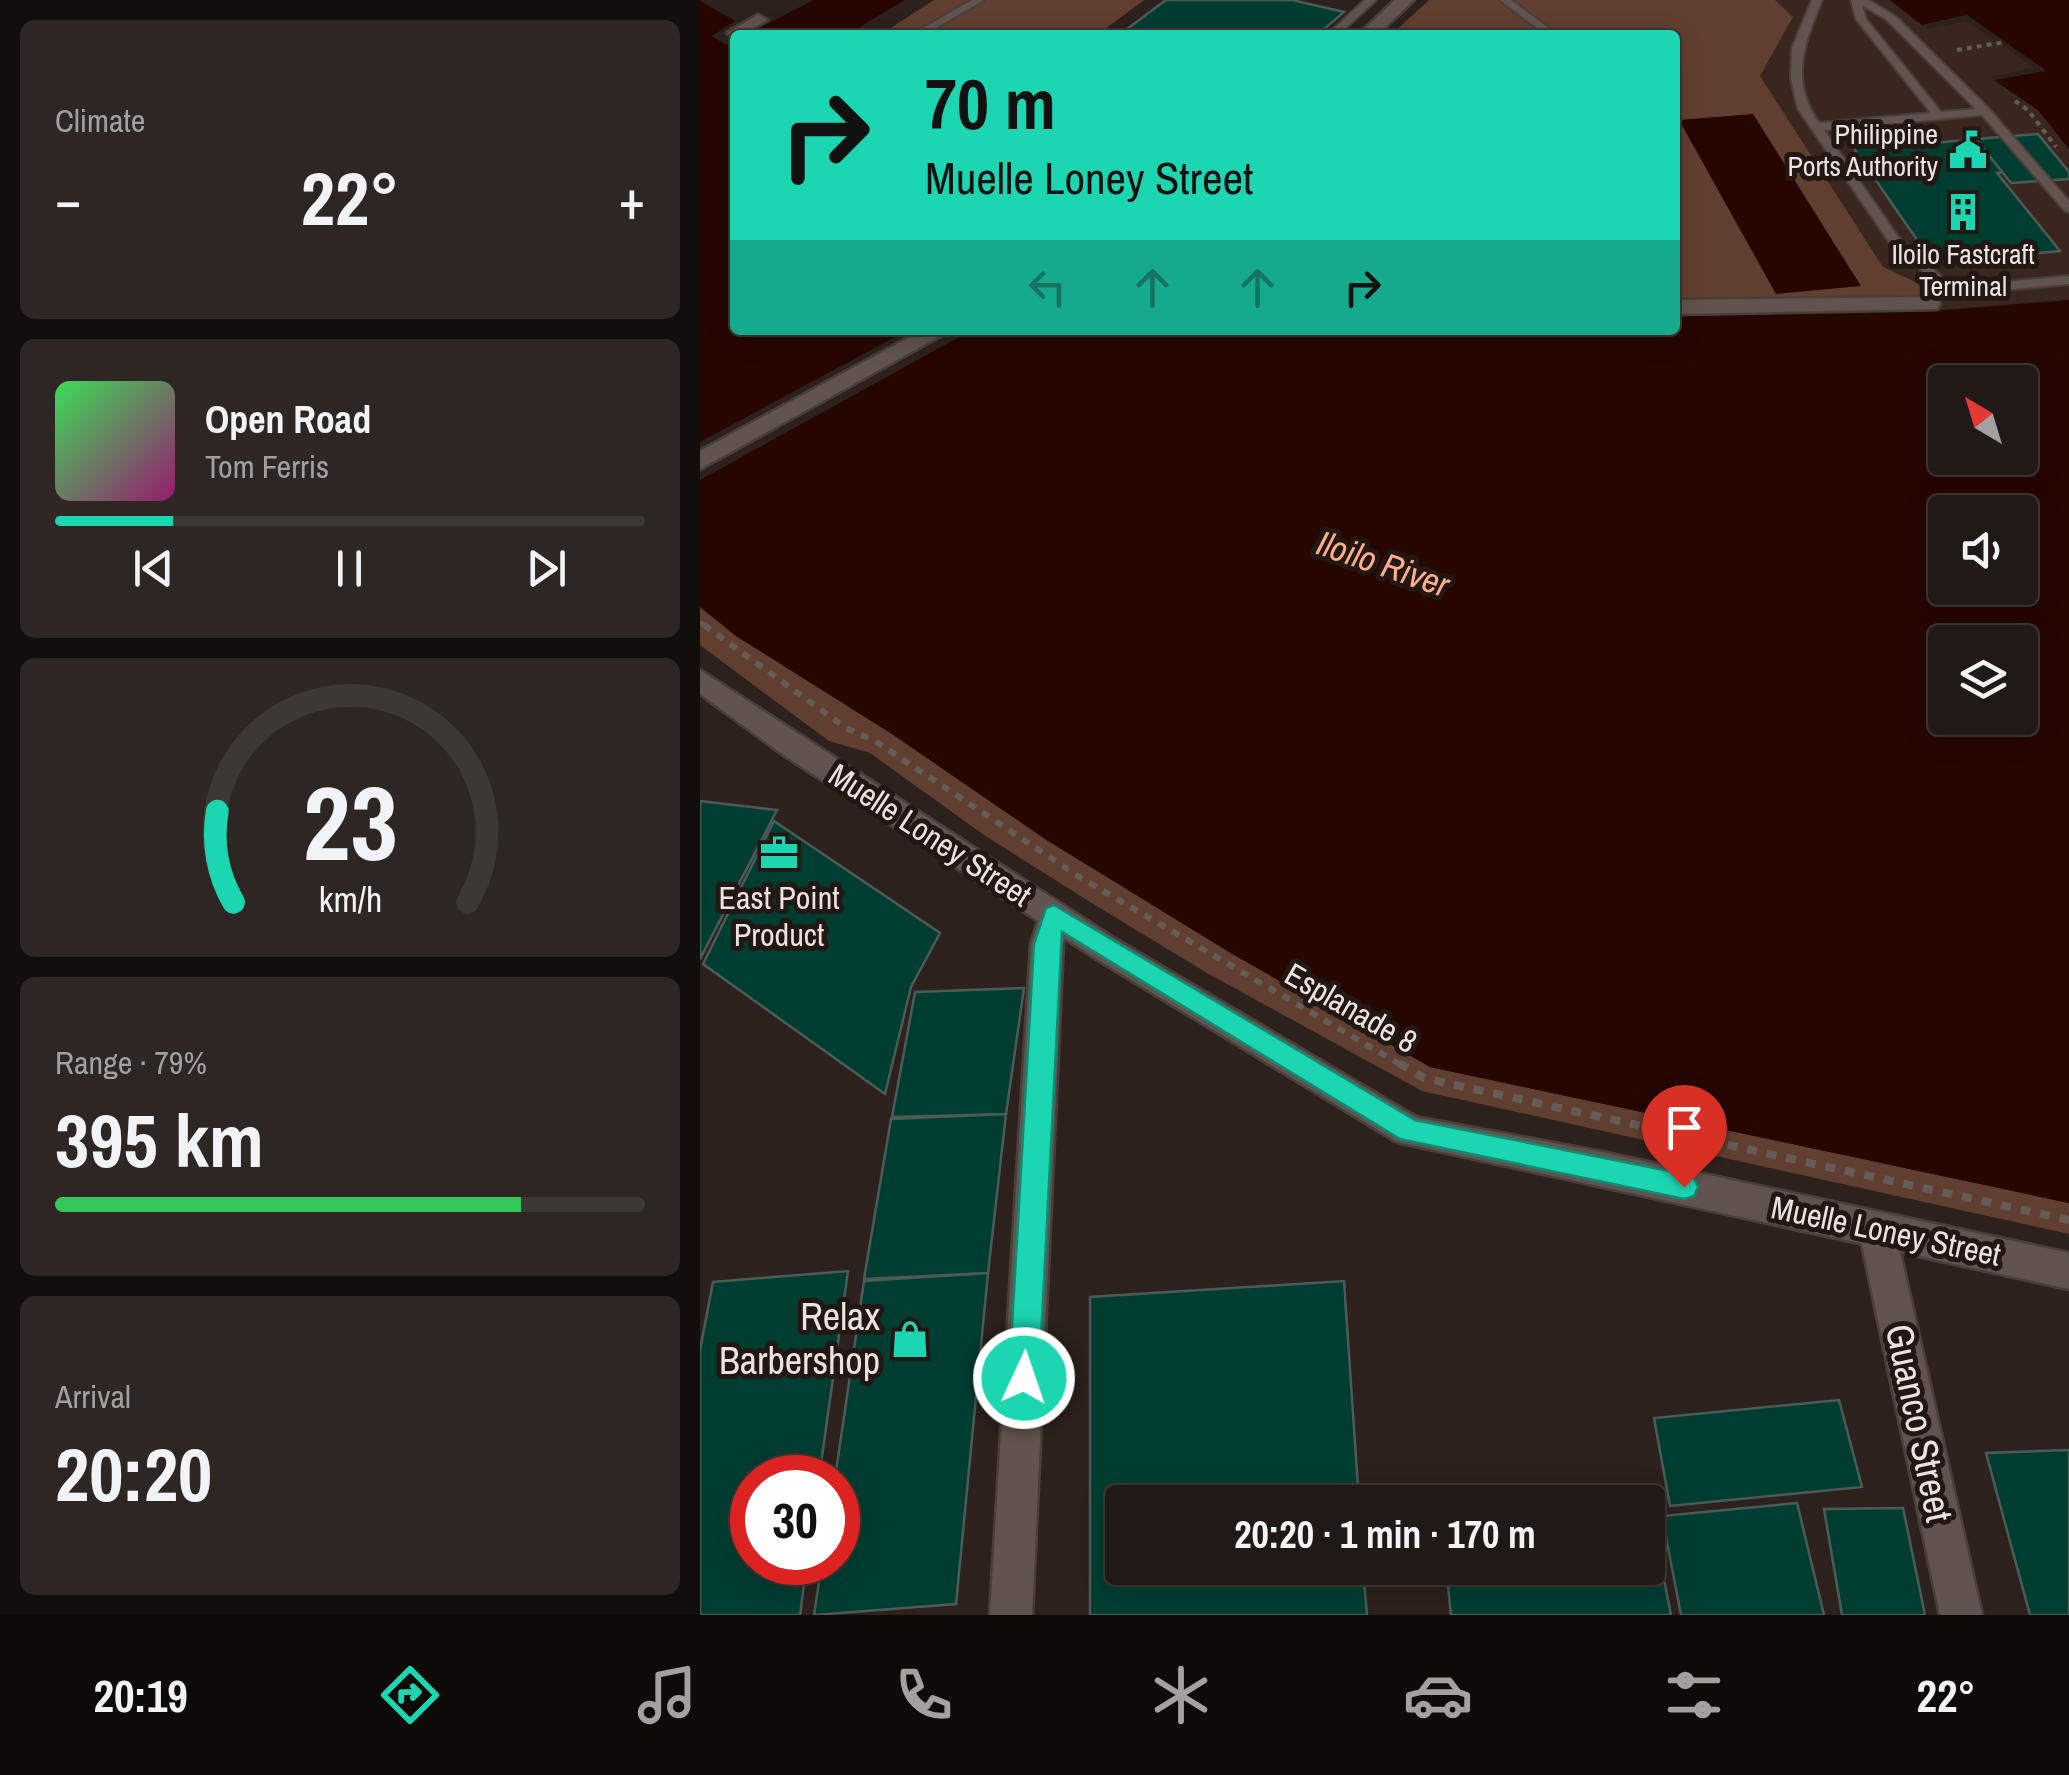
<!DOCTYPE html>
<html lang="en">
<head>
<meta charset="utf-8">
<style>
  :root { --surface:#211915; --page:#2d2622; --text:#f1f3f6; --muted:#a2a0a0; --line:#3e3834; --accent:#1cd5b1 }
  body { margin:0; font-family:"Archivo Narrow",sans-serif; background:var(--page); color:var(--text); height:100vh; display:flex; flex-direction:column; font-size:38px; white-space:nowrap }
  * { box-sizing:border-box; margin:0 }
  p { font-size:32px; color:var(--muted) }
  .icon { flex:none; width:55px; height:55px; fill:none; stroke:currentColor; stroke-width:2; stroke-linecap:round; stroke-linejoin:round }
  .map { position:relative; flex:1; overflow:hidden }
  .details { display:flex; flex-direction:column; gap:20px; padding:20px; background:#120e0c; width:700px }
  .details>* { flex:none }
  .hud { position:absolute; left:30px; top:30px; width:950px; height:305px; border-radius:10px; box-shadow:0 5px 25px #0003,0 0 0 2px var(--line); background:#1cd5b1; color:#111; overflow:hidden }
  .needle { width:65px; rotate:322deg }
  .fabs { position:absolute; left:1228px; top:365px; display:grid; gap:20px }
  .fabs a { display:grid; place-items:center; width:110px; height:110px; border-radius:10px; background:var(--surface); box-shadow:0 5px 25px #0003,0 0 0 2px var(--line); font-size:50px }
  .speed { position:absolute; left:30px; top:1455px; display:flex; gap:20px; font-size:50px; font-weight:700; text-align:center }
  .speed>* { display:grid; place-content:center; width:130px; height:130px; border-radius:50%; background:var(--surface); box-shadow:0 5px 25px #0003,0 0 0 2px var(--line); line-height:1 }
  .speed .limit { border:15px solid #d22; background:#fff; color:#111 }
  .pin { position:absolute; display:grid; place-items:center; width:85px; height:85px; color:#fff; margin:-102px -42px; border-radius:50% 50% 50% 0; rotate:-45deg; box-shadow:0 0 10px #0007 }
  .pin .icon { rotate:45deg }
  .me { position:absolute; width:110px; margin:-55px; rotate:3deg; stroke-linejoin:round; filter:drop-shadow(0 0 8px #0008) }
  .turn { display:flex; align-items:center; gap:35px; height:210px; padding:0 30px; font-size:45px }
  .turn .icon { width:130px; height:130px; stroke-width:2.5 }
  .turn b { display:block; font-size:70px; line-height:85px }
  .lanes { display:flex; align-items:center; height:95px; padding:0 30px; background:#0003; justify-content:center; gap:50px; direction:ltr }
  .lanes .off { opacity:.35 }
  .big { font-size:75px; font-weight:700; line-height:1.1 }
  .details .card { flex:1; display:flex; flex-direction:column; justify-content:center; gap:15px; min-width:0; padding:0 35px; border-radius:15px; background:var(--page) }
  .details .dial { align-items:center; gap:0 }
  .dial svg { height:260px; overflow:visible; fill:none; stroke:var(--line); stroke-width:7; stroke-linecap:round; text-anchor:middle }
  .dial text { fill:var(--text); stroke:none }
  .song { display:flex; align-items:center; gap:30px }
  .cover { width:120px; height:120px; border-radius:15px; background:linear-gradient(135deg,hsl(130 70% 55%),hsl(320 70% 35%)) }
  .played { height:10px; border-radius:5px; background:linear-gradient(90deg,var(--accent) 20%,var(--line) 20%) }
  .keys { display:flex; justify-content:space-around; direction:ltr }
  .heat { display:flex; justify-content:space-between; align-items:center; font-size:55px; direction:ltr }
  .charge { height:15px; border-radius:8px; background:linear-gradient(90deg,#34c759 79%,var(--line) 0) }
  .trip { position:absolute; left:405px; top:1485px; width:560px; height:100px; border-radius:10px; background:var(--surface); box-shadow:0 5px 25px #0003,0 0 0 2px var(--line); font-weight:700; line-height:100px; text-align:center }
  .dock { display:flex; height:160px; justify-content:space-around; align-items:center; background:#0d0a08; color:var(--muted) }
  .dock .icon { width:70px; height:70px }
  .dock .selected { color:var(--accent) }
  .dock b { font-size:45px; color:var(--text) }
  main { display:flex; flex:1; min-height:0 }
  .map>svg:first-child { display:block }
</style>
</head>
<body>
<main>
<section class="details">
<div class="card"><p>Climate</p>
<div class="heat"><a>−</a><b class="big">22°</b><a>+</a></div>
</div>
<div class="card">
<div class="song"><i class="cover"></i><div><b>Open Road</b><p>Tom Ferris</p></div></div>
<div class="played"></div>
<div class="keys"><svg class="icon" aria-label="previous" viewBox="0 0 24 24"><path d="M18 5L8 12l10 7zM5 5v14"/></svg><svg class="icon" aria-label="pause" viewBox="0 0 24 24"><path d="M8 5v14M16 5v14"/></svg><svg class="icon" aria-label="next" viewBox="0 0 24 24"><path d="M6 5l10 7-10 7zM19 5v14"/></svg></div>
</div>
<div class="card dial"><svg viewBox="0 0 100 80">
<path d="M14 69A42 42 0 1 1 86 69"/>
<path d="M14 69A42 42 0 0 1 9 41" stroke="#1cd5b1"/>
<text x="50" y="56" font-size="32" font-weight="700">23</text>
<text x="50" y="72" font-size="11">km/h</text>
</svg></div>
<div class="card"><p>Range · 79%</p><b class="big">395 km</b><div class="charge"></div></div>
<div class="card"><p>Arrival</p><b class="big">20:20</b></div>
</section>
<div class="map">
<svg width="1369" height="1615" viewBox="0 0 1369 1615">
  <rect width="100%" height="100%" fill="#2c211c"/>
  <!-- built -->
  <polygon fill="#39271f" points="1075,0 1190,0 1222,25 1267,15 1346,70 1295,80 1338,110 1369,149 1369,300 1234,311 1218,283 1183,267 1060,76 1093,18"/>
  <!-- green -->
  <g fill="#613f30">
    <polygon points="234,0 444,0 397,35 180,35"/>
    <polygon points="729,0 1075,0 1093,17 1060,76 1183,267 1218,283 1234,311 975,316 975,35 691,35"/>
    <polygon points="0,607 36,636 192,734 345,839 529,952 730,1067 1369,1203 1369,1234 722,1091 507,973 390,902 284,835 170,753 129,741 0,645"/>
  </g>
  <!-- water -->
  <g fill="#270600" fill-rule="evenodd">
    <polygon points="114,0 204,0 147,35 46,35"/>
    <polygon points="1190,0 1369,0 1369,149 1338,110 1294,80 1345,71 1267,15 1222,25"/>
    <path d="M 0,1 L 35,21 L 12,36 L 26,45 L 35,40 L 35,330 L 975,330 L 975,316 L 1234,311 L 1369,300 L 1369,1203 L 730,1067 L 529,952 L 345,839 L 192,734 L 36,636 L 0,607 ZM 1245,382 L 1320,382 L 1320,458 L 1245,458 ZM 1245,512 L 1320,512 L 1320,588 L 1245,588 ZM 1245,642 L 1320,642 L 1320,718 L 1245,718 Z"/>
    <polygon points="1053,114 1161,286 1076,294 979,120"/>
  </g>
  <!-- pier -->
  <g fill="#2c211c">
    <polygon points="1267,15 1305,42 1346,70 1294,80 1290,77 1334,67 1266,21 1228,29 1222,25"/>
    <polygon points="208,330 272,330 0,480 0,442"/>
  </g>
  <!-- building -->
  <g fill="#003d31" stroke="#4c5b57" stroke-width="2.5">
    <polygon points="466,0 592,0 644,12 617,35 419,35"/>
    <polygon points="1226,134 1233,143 1276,139 1303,172 1297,173 1360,251 1233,263 1153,147 1180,145 1175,138"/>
    <polygon points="1338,134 1369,172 1369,179 1311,183 1276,139"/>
    <polygon points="0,801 77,810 0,959"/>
    <polygon points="74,821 240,933 211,987 185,1094 3,964"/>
    <polygon points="324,988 306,1114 192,1117 215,992"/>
    <polygon points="306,1114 288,1273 164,1279 191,1119"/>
    <polygon points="148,1271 119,1478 52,1478 52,1562 107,1562 100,1615 0,1615 0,1350 13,1282"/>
    <polygon points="288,1273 256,1604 114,1615 122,1562 138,1562 135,1478 164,1281"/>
    <polygon points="644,1281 659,1502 422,1502 422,1568 663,1568 667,1615 390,1615 390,1297"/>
    <polygon points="1139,1400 1162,1487 970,1506 954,1418"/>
    <polygon points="1369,1450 1369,1615 1330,1615 1286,1453"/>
    <polygon points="1097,1503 1124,1615 981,1615 962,1516"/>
    <polygon points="1203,1508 1225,1615 1142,1615 1124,1509"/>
    <polygon points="961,1564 971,1615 751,1615 748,1586"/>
  </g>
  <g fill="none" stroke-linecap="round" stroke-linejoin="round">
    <!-- lane casing -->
    <g stroke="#483e3a" stroke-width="4">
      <g id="lane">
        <polygon points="272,0 284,0 224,35 211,35"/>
        <polygon points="665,0 676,0 638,35 627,35"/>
        <polygon points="800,0 811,0 858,35 846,35"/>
        <path d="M 1112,0 L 1122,0 C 1104,45 1089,79 1119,123 L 1231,113 L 1156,19 L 1151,0 L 1168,0 L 1195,16 L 1289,109 L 1369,201 L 1369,212 L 1365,211 L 1282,115 L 1124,130 L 1198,237 L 1253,287 L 1369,276 L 1369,284 L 1250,295 L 1190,243 L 1098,109 L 1091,79 L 1092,48 ZM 1162,5 L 1187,20 L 1276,109 L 1241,112 L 1166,19 Z"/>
      </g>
    </g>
    <!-- street casing -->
    <g stroke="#483e3a" stroke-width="5">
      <g id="street">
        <polygon points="58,15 67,20 35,38 27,33"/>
        <polygon points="1229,297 1237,299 1240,304 1237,309 975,314 975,300"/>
        <polygon points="354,902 365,906 370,915 363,944 332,1615 290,1615 331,944 343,906"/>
        <polygon points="1177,1213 1190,1218 1195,1230 1282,1615 1240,1615 1159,1230 1164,1218"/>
      </g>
    </g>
    <!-- secondary casing -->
    <g stroke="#483e3a" stroke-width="5">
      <g id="secondary">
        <polygon points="695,0 714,0 677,35 658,35"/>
        <polygon points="223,330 251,330 0,469 0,451"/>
        <polygon points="0,670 417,940 716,1117 907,1153 1369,1253 1369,1289 697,1142 395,958 85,756 0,694"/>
      </g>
    </g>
    <!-- path-far3 -->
    <g stroke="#665c57" stroke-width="4" stroke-dasharray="5 5" stroke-linecap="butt">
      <polyline points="1257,50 1305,42"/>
      <polyline points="1315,101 1328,110 1356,147"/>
    </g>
    <!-- path-far2 -->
    <polyline stroke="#665c57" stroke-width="5" stroke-dasharray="6 6" stroke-linecap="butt" points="0,622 7,628"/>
    <!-- path-far1 -->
    <polyline stroke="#665c57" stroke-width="6" stroke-dasharray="8 8" stroke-linecap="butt" points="4,625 146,728 175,741 381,878 703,1066"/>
    <!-- path -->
    <polyline stroke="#665c57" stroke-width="8" stroke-dasharray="10 10" stroke-linecap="butt" points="699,1063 724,1078 1369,1220"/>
    <!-- lane -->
    <use href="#lane" fill="#61544e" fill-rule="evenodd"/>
    <!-- street -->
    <use href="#street" fill="#61544e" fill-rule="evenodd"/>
    <!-- secondary -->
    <use href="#secondary" fill="#61544e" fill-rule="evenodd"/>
  </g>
  <!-- route -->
  <polygon fill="#1cd5b1" stroke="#128a73" stroke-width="2.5" points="354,905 715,1120 984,1174 994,1178 998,1187 994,1196 984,1199 700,1139 362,932 339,1378 334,1389 324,1393 313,1389 309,1378 334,944 346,908"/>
  <!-- icons -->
  <defs>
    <g id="civic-bare" transform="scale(3)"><path d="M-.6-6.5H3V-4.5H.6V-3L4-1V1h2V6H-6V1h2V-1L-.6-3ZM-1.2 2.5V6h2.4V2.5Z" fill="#1cd5b1" stroke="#221712" stroke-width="2.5" paint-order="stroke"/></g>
    <g id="building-bare" transform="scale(3)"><path d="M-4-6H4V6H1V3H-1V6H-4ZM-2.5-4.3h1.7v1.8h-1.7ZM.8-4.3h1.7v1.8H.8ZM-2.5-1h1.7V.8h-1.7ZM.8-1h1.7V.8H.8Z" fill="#1cd5b1" stroke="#221712" stroke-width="2.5" paint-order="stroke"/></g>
    <g id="office-bare" transform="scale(3)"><path d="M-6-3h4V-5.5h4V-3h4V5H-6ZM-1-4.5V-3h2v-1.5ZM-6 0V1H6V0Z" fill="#1cd5b1" stroke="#221712" stroke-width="2.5" paint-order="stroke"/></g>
    <g id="shop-bare" transform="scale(3)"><path d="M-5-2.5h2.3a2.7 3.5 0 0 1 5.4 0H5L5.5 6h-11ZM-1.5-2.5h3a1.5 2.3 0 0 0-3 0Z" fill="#1cd5b1" stroke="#221712" stroke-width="2.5" paint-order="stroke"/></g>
  </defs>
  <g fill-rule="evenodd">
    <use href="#civic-bare" x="1268" y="150"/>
    <use href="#building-bare" x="1263" y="212"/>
    <use href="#office-bare" x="79" y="853"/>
    <use href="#shop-bare" x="210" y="1339"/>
  </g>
  <g text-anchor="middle" stroke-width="10" stroke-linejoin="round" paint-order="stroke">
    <!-- far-poi labels -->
    <g font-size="28" fill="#ebe3df" stroke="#221712" text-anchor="end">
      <text x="1238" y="144">Philippine<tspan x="1238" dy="32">Ports Authority</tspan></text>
      <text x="1263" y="264" text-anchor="middle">Iloilo Fastcraft<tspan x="1263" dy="32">Terminal</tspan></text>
    </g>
    <!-- street labels -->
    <g font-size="32" fill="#ebe3df" stroke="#221712">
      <text transform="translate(230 835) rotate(33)" y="11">Muelle Loney Street</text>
      <text transform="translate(651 1008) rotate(30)" y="11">Esplanade 8</text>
      <text transform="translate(1186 1231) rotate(12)" y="11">Muelle Loney Street</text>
    </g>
    <!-- poi labels -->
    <g font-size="32" fill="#ebe3df" stroke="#221712">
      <text x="79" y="909">East Point<tspan x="79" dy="37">Product</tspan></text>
    </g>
    <!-- water labels -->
    <g font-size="35" font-style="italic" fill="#ffae88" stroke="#221712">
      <text transform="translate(683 564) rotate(19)" y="12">Iloilo River</text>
    </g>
    <!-- near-poi labels -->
    <g font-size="38" fill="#ebe3df" stroke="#221712" text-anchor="end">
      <text x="180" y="1330">Relax<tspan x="180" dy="44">Barbershop</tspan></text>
    </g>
    <!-- near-street labels -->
    <g font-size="38" fill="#ebe3df" stroke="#221712">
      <text transform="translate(1219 1423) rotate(78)" y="13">Guanco Street</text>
    </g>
  </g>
</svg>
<div class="fabs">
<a><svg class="needle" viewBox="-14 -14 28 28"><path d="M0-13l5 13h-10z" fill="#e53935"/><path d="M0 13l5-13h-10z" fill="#a2a0a0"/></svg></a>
<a><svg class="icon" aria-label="sound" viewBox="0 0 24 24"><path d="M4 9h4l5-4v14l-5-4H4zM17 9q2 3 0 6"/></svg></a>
<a><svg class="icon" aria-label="layers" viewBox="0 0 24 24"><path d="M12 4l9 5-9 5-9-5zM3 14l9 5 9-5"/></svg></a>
</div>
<div class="speed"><div class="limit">30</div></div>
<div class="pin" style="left:984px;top:1187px;background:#d93025"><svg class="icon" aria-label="arrive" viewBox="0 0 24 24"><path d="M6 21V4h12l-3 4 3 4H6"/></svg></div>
<svg class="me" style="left:324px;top:1378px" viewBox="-20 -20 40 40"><circle r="17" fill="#1cd5b1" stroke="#fff" stroke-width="3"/><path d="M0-11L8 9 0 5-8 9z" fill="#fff"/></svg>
<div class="trip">20:20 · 1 min · 170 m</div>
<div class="hud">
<div class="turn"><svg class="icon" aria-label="right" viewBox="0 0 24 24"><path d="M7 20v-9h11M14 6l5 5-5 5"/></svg><div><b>70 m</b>Muelle Loney Street</div></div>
<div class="lanes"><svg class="icon off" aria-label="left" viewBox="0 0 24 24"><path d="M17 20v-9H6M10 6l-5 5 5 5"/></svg><svg class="icon off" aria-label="ahead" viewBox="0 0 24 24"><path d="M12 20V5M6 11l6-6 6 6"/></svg><svg class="icon off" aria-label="ahead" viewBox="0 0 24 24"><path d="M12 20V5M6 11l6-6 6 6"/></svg><svg class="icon" aria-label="right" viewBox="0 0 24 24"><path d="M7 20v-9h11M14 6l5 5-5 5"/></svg></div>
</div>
</div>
</main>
<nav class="dock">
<b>20:19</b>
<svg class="icon selected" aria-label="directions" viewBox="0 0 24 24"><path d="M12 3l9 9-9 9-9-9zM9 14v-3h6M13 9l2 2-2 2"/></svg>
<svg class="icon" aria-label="music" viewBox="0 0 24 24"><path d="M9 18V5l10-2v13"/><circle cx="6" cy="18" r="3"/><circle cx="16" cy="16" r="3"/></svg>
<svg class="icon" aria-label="phone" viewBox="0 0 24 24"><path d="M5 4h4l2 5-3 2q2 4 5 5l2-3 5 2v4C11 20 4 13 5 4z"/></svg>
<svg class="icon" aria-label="climate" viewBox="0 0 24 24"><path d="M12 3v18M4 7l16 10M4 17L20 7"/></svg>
<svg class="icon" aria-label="car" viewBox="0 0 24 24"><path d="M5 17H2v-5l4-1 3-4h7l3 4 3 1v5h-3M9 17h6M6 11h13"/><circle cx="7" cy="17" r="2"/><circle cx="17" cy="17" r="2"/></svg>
<svg class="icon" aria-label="filters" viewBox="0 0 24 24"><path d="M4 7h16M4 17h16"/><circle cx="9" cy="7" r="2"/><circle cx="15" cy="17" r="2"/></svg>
<b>22°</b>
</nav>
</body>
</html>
